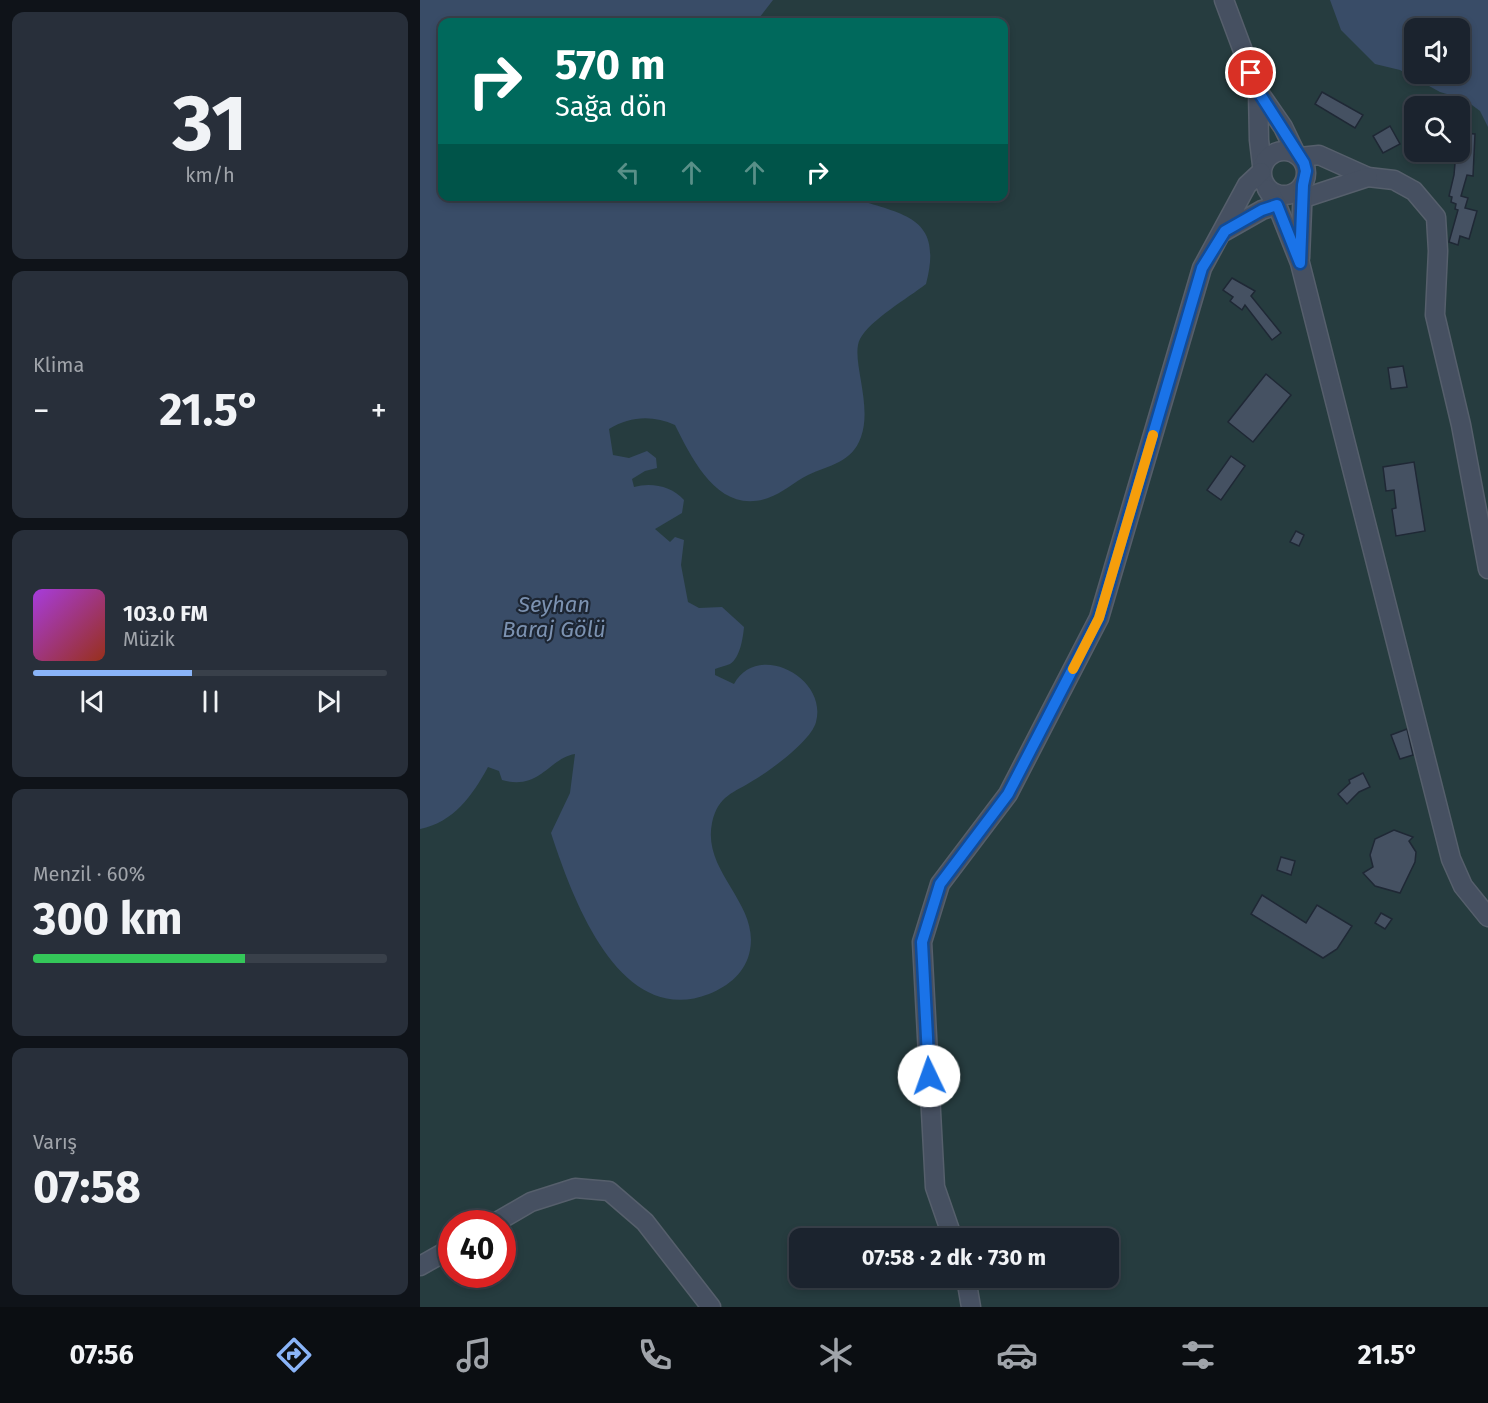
<!DOCTYPE html>
<html lang="tr">
<head>
<meta charset="utf-8">
<style>
  :root { --surface:#1b232e; --page:#282f3a; --text:#f1f3f6; --muted:#a0a4aa; --line:#39404a; --accent:#8ab4f8 }
  body { margin:0; font-family:"Fira Sans",sans-serif; background:var(--page); color:var(--text); height:100vh; display:flex; flex-direction:column; font-size:22px; white-space:nowrap }
  * { box-sizing:border-box; margin:0 }
  p { font-size:20px; color:var(--muted) }
  .icon { flex:none; width:33px; height:33px; fill:none; stroke:currentColor; stroke-width:2; stroke-linecap:round; stroke-linejoin:round }
  .map { position:relative; flex:1; overflow:hidden }
  .sheet { display:flex; flex-direction:column; gap:12px; padding:12px; background:#0f1319; width:420px }
  .sheet>* { flex:none }
  .hud { position:absolute; left:18px; top:18px; width:570px; height:183px; border-radius:12px; box-shadow:0 3px 9px #0003,0 0 0 2px var(--line); background:#00695c; color:#fff; overflow:hidden }
  .buttons { position:absolute; left:984px; top:18px; display:grid; gap:12px }
  .buttons a { display:grid; place-items:center; width:66px; height:66px; border-radius:12px; background:var(--surface); box-shadow:0 3px 9px #0003,0 0 0 2px var(--line); font-size:30px }
  .speed { position:absolute; left:18px; top:1210px; display:flex; gap:12px; font-size:30px; font-weight:700; text-align:center }
  .speed>* { display:grid; place-content:center; width:78px; height:78px; border-radius:50%; background:var(--surface); box-shadow:0 3px 9px #0003,0 0 0 2px var(--line); line-height:1 }
  .speed .limit { border:9px solid #d22; background:#fff; color:#111 }
  .pin { position:absolute; display:grid; place-items:center; width:51px; height:51px; color:#fff; margin:-26px; border:3px solid #fff; border-radius:50%; box-shadow:0 2px 6px #0007 }
  .me { position:absolute; width:66px; margin:-33px; rotate:357deg; stroke-linejoin:round; filter:drop-shadow(0 0 4px #0008) }
  .turn { display:flex; align-items:center; gap:21px; height:126px; padding:0 18px; font-size:27px }
  .turn .icon { width:78px; height:78px; stroke-width:2.5 }
  .turn b { display:block; font-size:42px; line-height:51px }
  .lanes { display:flex; align-items:center; height:57px; padding:0 18px; background:#0003; justify-content:center; gap:30px; direction:ltr }
  .lanes .off { opacity:.35 }
  .big { font-size:45px; font-weight:700; line-height:1.1 }
  .sheet .card { flex:1; display:flex; flex-direction:column; justify-content:center; gap:9px; min-width:0; padding:0 21px; border-radius:12px; background:var(--page) }
  .sheet .dial { align-items:center; gap:0 }
  .dial b { font-size:78px; line-height:1 }
  .song { display:flex; align-items:center; gap:18px }
  .cover { width:72px; height:72px; border-radius:9px; background:linear-gradient(135deg,hsl(280 70% 55%),hsl(10 70% 35%)) }
  .played { height:6px; border-radius:3px; background:linear-gradient(90deg,var(--accent) 45%,var(--line) 45%) }
  .keys { display:flex; justify-content:space-around; direction:ltr }
  .heat { display:flex; justify-content:space-between; align-items:center; font-size:33px; direction:ltr }
  .charge { height:9px; border-radius:4px; background:linear-gradient(90deg,#34c759 60%,var(--line) 0) }
  .trip { position:absolute; left:369px; top:1228px; width:330px; height:60px; border-radius:12px; background:var(--surface); box-shadow:0 3px 9px #0003,0 0 0 2px var(--line); font-weight:700; line-height:60px; text-align:center }
  .tabs { display:flex; height:96px; justify-content:space-around; align-items:center; background:#0b0e12; color:var(--muted) }
  .tabs .icon { width:42px; height:42px }
  .tabs .current { color:var(--accent) }
  .tabs b { font-size:27px; color:var(--text) }
  main { display:flex; flex:1; min-height:0 }
  .map>svg:first-child { display:block }
</style>
</head>
<body>
<main>
<section class="sheet">
<div class="card dial"><b>31</b><p>km/h</p></div>
<div class="card"><p>Klima</p>
<div class="heat"><a>−</a><b class="big">21.5°</b><a>+</a></div>
</div>
<div class="card">
<div class="song"><i class="cover"></i><div><b>103.0 FM</b><p>Müzik</p></div></div>
<div class="played"></div>
<div class="keys"><svg class="icon" aria-label="previous" viewBox="0 0 24 24"><path d="M18 5L8 12l10 7zM5 5v14"/></svg><svg class="icon" aria-label="pause" viewBox="0 0 24 24"><path d="M8 5v14M16 5v14"/></svg><svg class="icon" aria-label="next" viewBox="0 0 24 24"><path d="M6 5l10 7-10 7zM19 5v14"/></svg></div>
</div>
<div class="card"><p>Menzil · 60%</p><b class="big">300 km</b><div class="charge"></div></div>
<div class="card"><p>Varış</p><b class="big">07:58</b></div>
</section>
<div class="map">
<svg width="1068" height="1307" viewBox="0 0 1068 1307">
  <rect width="100%" height="100%" fill="#242f3e"/>
  <!-- green -->
  <path fill="#263c3f" fill-rule="evenodd" d="M 0,0 L 1068,0 L 1068,1307 L 0,1307 ZM 22,22 L 584,22 L 584,196 L 22,196 ZM 994,28 L 1040,28 L 1040,74 L 994,74 ZM 994,106 L 1040,106 L 1040,152 L 994,152 ZM 32,1224 L 82,1224 L 82,1275 L 32,1275 ZM 380,1239 L 688,1239 L 688,1278 L 380,1278 Z"/>
  <!-- water -->
  <g fill="#394c67" fill-rule="evenodd">
    <path d="M 0,0 L 353,0 L 336,22 L 22,22 L 22,196 L 429,197 C 483,215 524,215 506,284 C 488,298 450,320 440,339 C 430,358 453,404 441,437 C 432,463 409,465 388,475 C 374,482 363,493 348,498 C 299,515 273,461 255,425 C 233,415 210,416 189,429 L 193,455 L 209,458 L 227,451 L 236,458 L 237,468 L 225,471 L 212,479 L 214,487 C 231,482 252,486 264,500 L 262,513 L 235,529 L 250,542 L 255,537 L 264,540 L 261,565 L 268,602 L 279,608 L 302,607 L 324,627 C 323,638 320,658 310,664 C 306,666 299,667 295,669 L 295,675 L 314,684 C 337,641 408,677 396,722 C 391,741 351,770 334,780 C 314,793 298,795 292,823 C 282,872 339,903 330,950 C 326,972 309,986 289,994 C 199,1029 152,897 131,833 L 150,793 L 155,754 C 129,758 120,791 82,780 L 79,771 L 68,767 C 52,796 34,822 0,829 Z"/>
    <path d="M 910,0 L 1068,0 L 1068,127 L 1060,111 L 1044,99 L 1020,92 L 980,70 L 955,64 L 921,30 ZM 994,28 L 1040,28 L 1040,74 L 994,74 Z"/>
  </g>
  <!-- building -->
  <g fill="#455162" stroke="#1f2835" stroke-width="1.5">
    <polygon points="902,92 943,115 935,128 895,104"/>
    <polygon points="970,126 980,144 963,153 953,136"/>
    <polygon points="1040,133 1055,134 1053,176 1047,175 1041,196 1048,198 1045,208 1057,211 1049,239 1040,236 1038,245 1029,242 1038,210 1035,209 1036,204 1031,202 1032,197 1029,196 1034,175 1036,152 1040,152"/>
    <polygon points="812,278 835,291 831,296 861,333 852,340 825,305 822,310 810,301 813,297 803,290"/>
    <polygon points="983,366 987,387 971,389 968,368"/>
    <polygon points="846,374 871,395 833,442 808,422"/>
    <polygon points="811,456 825,466 801,500 787,490"/>
    <polygon points="994,462 1005,531 976,536 972,509 976,508 974,490 966,491 963,467"/>
    <polygon points="876,531 884,535 879,546 870,542"/>
    <polygon points="987,729 993,755 980,759 971,735"/>
    <polygon points="943,773 950,787 939,792 927,804 918,794 930,783 929,780"/>
    <polygon points="974,830 993,837 989,841 996,852 995,862 980,893 955,886 943,873 953,867 950,855 955,839"/>
    <polygon points="861,857 875,861 871,875 857,870"/>
    <polygon points="842,895 886,923 897,905 932,926 917,949 903,958 831,914"/>
    <polygon points="961,913 972,919 965,929 955,923"/>
  </g>
  <g fill="none" stroke-linecap="round" stroke-linejoin="round">
    <!-- secondary casing -->
    <g stroke="#565f6c" stroke-width="21">
      <g id="secondary">
        <polyline points="804,0 838,91 863,127 876,154"/>
        <polyline points="838,91 839,140 842,165"/>
        <circle cx="864" cy="173" r="22"/>
        <polyline points="880,157 899,155 948,177 974,180 994,191 1016,217 1018,251 1015,315 1041,425 1068,569"/>
        <polyline points="847,189 857,205 880,263 1031,859 1043,886 1068,917"/>
        <polyline points="884,198 948,177"/>
        <polyline points="805,231 842,210 857,205"/>
        <polyline points="880,258 883,185"/>
        <polyline points="73,1224 111,1202 155,1188 189,1191 225,1222 291,1307"/>
        <polyline points="533,1239 515,1187 502,942 520,884 588,794 679,618 782,268 827,185 841,172"/>
        <polyline points="0,1266 32,1248"/>
        <polyline points="546,1278 551,1307"/>
      </g>
    </g>
    <!-- secondary -->
    <use href="#secondary" stroke="#465061" stroke-width="18"/>
  </g>
  <g fill="none" stroke-linecap="round" stroke-linejoin="round">
    <!-- route casing -->
    <g stroke="#114b97" stroke-width="15">
      <polyline id="route" points="509,1076 502,942 520,884 588,794 679,618 782,268 805,231 842,210 857,205 880,263 883,185 886,171 884,163 838,91 831,73"/>
    </g>
    <!-- route -->
    <use href="#route" stroke="#1a73e8" stroke-width="10"/>
    <!-- slow -->
    <polyline stroke="#f59e0b" stroke-width="10" points="653,669 679,618 733,435"/>
  </g>
  <g text-anchor="middle" stroke-width="4.5" stroke-linejoin="round" paint-order="stroke">
    <!-- water labels -->
    <g font-size="22" font-style="italic" fill="#7c92b1" stroke="#1d2633">
      <text x="134" y="612">Seyhan<tspan x="134" dy="25">Baraj Gölü</tspan></text>
    </g>
  </g>
</svg>
<div class="buttons">
<a><svg class="icon" aria-label="sound" viewBox="0 0 24 24"><path d="M4 9h4l5-4v14l-5-4H4zM17 9q2 3 0 6"/></svg></a>
<a><svg class="icon" aria-label="search" viewBox="0 0 24 24"><circle cx="10" cy="10" r="6"/><path d="M15 15l6 6"/></svg></a>
</div>
<div class="speed"><div class="limit">40</div></div>
<div class="pin" style="left:831px;top:73px;background:#d93025"><svg class="icon" aria-label="arrive" viewBox="0 0 24 24"><path d="M6 21V4h12l-3 4 3 4H6"/></svg></div>
<svg class="me" style="left:509px;top:1076px" viewBox="-20 -20 40 40"><circle r="19" fill="#fff"/><path d="M0-13L10 11 0 6-10 11z" fill="#1a73e8"/></svg>
<div class="trip">07:58 · 2 dk · 730 m</div>
<div class="hud">
<div class="turn"><svg class="icon" aria-label="right" viewBox="0 0 24 24"><path d="M7 20v-9h11M14 6l5 5-5 5"/></svg><div><b>570 m</b>Sağa dön</div></div>
<div class="lanes"><svg class="icon off" aria-label="left" viewBox="0 0 24 24"><path d="M17 20v-9H6M10 6l-5 5 5 5"/></svg><svg class="icon off" aria-label="ahead" viewBox="0 0 24 24"><path d="M12 20V5M6 11l6-6 6 6"/></svg><svg class="icon off" aria-label="ahead" viewBox="0 0 24 24"><path d="M12 20V5M6 11l6-6 6 6"/></svg><svg class="icon" aria-label="right" viewBox="0 0 24 24"><path d="M7 20v-9h11M14 6l5 5-5 5"/></svg></div>
</div>
</div>
</main>
<nav class="tabs">
<b>07:56</b>
<svg class="icon current" aria-label="directions" viewBox="0 0 24 24"><path d="M12 3l9 9-9 9-9-9zM9 14v-3h6M13 9l2 2-2 2"/></svg>
<svg class="icon" aria-label="music" viewBox="0 0 24 24"><path d="M9 18V5l10-2v13"/><circle cx="6" cy="18" r="3"/><circle cx="16" cy="16" r="3"/></svg>
<svg class="icon" aria-label="phone" viewBox="0 0 24 24"><path d="M5 4h4l2 5-3 2q2 4 5 5l2-3 5 2v4C11 20 4 13 5 4z"/></svg>
<svg class="icon" aria-label="climate" viewBox="0 0 24 24"><path d="M12 3v18M4 7l16 10M4 17L20 7"/></svg>
<svg class="icon" aria-label="car" viewBox="0 0 24 24"><path d="M5 17H2v-5l4-1 3-4h7l3 4 3 1v5h-3M9 17h6M6 11h13"/><circle cx="7" cy="17" r="2"/><circle cx="17" cy="17" r="2"/></svg>
<svg class="icon" aria-label="filters" viewBox="0 0 24 24"><path d="M4 7h16M4 17h16"/><circle cx="9" cy="7" r="2"/><circle cx="15" cy="17" r="2"/></svg>
<b>21.5°</b>
</nav>
</body>
</html>
